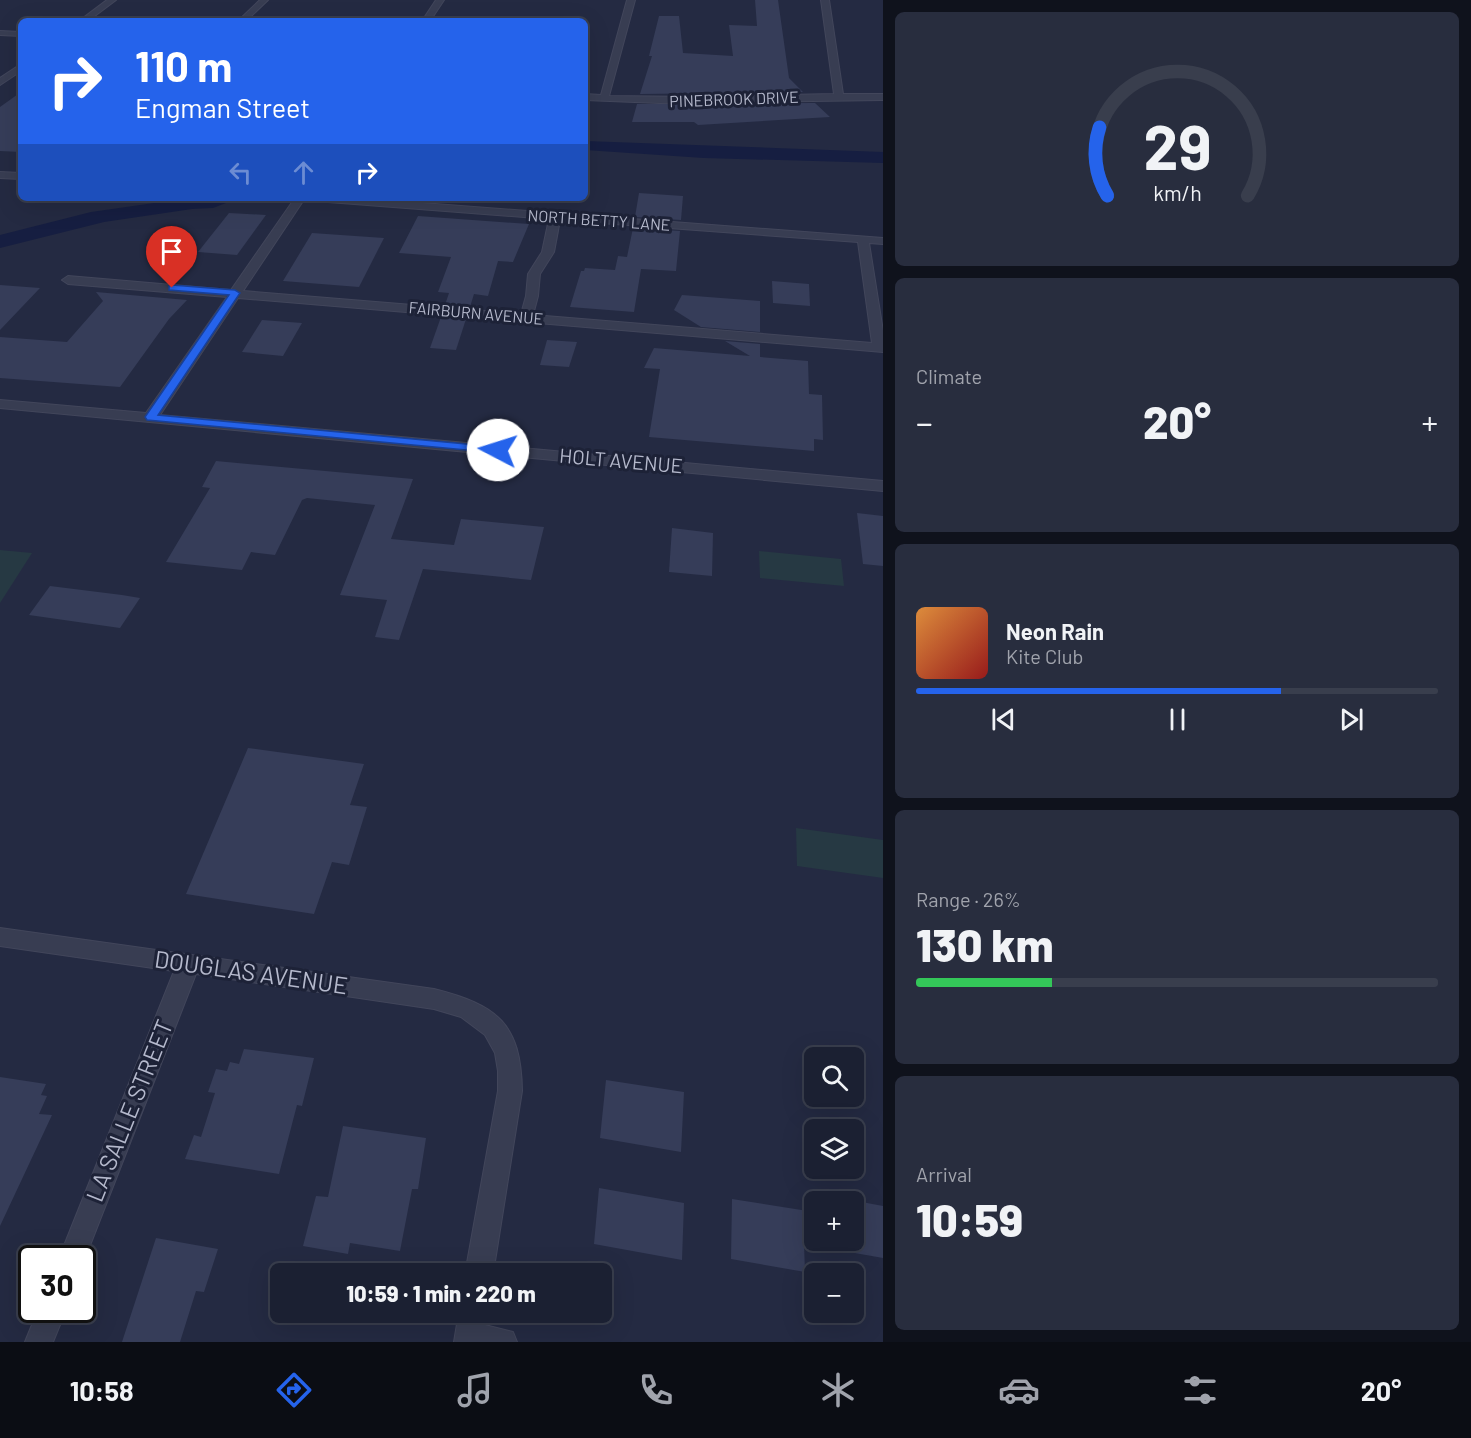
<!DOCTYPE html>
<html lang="en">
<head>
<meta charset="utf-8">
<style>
  :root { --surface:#1b2032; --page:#282d3e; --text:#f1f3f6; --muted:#a0a3ac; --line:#393e4d; --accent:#2563eb }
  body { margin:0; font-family:Barlow,sans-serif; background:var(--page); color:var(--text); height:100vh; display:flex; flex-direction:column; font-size:22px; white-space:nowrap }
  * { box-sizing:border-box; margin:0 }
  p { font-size:20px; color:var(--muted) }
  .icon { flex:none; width:33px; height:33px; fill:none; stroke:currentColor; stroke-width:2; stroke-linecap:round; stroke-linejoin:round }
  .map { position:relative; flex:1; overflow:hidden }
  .details { display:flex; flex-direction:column; gap:12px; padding:12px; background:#0f121c; width:588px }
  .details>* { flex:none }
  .banner { position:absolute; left:18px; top:18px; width:570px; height:183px; border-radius:9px; box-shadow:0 6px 24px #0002,0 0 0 2px var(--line); background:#2563eb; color:#fff; overflow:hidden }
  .tools { position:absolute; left:804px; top:1047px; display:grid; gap:12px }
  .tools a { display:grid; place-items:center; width:60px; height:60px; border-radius:9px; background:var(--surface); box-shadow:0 6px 24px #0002,0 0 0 2px var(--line); font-size:30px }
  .speed { position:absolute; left:18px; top:1245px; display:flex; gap:12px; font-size:30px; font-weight:700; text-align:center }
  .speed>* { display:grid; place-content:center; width:78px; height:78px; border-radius:50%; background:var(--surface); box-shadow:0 6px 24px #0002,0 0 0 2px var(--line); line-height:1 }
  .speed .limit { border:3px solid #111; border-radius:9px; background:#fff; color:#111 }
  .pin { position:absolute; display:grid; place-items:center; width:51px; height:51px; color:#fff; margin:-62px -26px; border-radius:50% 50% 50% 0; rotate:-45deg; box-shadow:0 0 6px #0007 }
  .pin .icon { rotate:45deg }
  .me { position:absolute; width:66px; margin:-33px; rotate:275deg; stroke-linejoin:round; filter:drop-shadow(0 0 4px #0008) }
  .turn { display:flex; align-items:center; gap:21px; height:126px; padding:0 18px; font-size:27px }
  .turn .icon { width:78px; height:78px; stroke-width:2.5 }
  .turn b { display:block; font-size:42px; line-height:51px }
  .lanes { display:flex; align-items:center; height:57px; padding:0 18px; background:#0003; justify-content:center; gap:30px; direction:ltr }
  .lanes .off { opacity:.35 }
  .big { font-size:45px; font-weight:800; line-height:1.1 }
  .details .widget { flex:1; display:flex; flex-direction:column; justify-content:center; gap:9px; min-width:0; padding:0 21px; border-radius:9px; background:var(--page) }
  .details .dial { align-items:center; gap:0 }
  .dial svg { height:156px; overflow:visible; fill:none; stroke:var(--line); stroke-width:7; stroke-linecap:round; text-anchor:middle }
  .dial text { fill:var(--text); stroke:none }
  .song { display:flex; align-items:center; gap:18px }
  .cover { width:72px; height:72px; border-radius:9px; background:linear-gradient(135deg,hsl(30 70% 55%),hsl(0 70% 35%)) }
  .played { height:6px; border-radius:3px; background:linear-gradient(90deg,var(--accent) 70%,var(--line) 70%) }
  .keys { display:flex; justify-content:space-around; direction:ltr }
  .heat { display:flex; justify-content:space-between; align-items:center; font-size:33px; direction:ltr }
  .charge { height:9px; border-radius:4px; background:linear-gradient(90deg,#34c759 26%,var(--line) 0) }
  .trip { position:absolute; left:270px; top:1263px; width:342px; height:60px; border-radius:9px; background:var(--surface); box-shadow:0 6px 24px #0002,0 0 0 2px var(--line); font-weight:800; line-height:60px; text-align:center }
  .dock { display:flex; height:96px; justify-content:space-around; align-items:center; background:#0b0d14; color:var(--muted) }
  .dock .icon { width:42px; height:42px }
  .dock .active { color:var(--accent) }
  .dock b { font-size:27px; color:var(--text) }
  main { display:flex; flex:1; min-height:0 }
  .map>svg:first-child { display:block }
</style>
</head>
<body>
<main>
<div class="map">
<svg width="883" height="1342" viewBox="0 0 883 1342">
  <rect width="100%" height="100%" fill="#242a42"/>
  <!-- green -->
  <g fill="#263943">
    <polygon points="0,550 32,553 0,603"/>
    <polygon points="759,551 841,559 844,586 760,578"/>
    <polygon points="796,828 883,840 883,878 797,866"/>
  </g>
  <!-- water -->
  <g fill="#161e41">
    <polygon points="585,141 883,152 883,163 704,158 585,150"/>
    <polygon points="189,198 239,198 213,208 192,209 104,222 0,248 0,235 91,212"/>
  </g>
  <!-- building -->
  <g fill="#363d59" fill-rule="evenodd">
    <polygon points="755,0 778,0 789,78 803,92 640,94 652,56 649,56 659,16 679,16 683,53 733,56 729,25 757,26"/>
    <polygon points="21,92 21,152 0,151 0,107"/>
    <polygon points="815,103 830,117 698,125 694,122 632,122 637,104"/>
    <polygon points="639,193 683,196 681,220 635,217"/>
    <polygon points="229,213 266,215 237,255 198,252"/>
    <polygon points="418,216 529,224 513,262 498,261 488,296 474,294 470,307 445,305 449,293 438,292 451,257 399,253"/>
    <polygon points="633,228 680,231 676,271 641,269 634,312 570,307 581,271 584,271 585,268 615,270 618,256 627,257"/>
    <polygon points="312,233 384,238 359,287 283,281"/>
    <polygon points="772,281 809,284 810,306 773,303"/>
    <polygon points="0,285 40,288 0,330"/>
    <polygon points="96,292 187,300 169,319 120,387 0,378 0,337 67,342 103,301"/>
    <polygon points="682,295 760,301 760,332 701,327 674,310"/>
    <polygon points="441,317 466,319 456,350 430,348"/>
    <polygon points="262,320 302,323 283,356 242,352"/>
    <polygon points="547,340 577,342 569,367 540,365"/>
    <polygon points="725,341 760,344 760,357 808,361 809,394 822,395 823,440 814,439 814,451 649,437 660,369 644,368 654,348 750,356"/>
    <polygon points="216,461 413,479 391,539 454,545 461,519 544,527 531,580 423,569 399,640 375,637 387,600 340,595 375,505 307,498 302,500 275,555 251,552 242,570 166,562 210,488 202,487"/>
    <polygon points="857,513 883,516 883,566 863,564"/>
    <polygon points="672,528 713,533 712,576 669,572"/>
    <polygon points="50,586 122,595 140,598 120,628 29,615"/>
    <polygon points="248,748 364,764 350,805 367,807 349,865 332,862 314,914 186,894"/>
    <polygon points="244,1049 314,1058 302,1106 297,1105 279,1174 185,1159 194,1135 201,1137 215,1093 208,1092 216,1069 227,1071 230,1062 239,1064"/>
    <polygon points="0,1077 46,1084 41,1095 47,1096 39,1114 52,1115 0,1226"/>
    <polygon points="606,1080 684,1092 681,1152 600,1138"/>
    <polygon points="343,1126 426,1138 418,1189 412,1189 400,1251 350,1243 348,1254 303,1246 316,1196 328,1197"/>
    <polygon points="599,1188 684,1203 682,1260 594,1244"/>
    <path d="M 814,1193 L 883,1206 L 883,1258 L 804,1244 L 805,1272 L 731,1259 L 732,1199 L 814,1212 ZM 814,1202 L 854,1202 L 854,1240 L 814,1240 Z"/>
    <polygon points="156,1238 218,1249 204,1292 196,1291 180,1342 122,1342"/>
  </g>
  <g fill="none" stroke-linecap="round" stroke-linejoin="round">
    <!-- minor casing -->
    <g stroke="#42465b" stroke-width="2">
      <g id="minor">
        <polygon points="107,0 116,0 88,21 79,21"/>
        <polygon points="260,0 268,0 246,21 238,21"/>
        <polygon points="436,0 444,0 430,21 422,21"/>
        <polygon points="627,0 635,0 609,96 697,97 834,94 821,0 829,0 843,94 883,94 883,100 660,103 585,100 585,94 601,95"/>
        <polygon points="0,31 21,32 21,36 0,35"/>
        <polygon points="21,64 21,71 0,85 0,78"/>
        <polygon points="0,172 21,173 21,179 0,178"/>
        <path d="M 295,198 L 305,198 L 243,291 L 521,314 L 526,296 L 528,274 L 542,252 L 549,219 L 315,201 L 310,198 L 357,198 L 883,238 L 883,244 L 869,243 L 883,331 L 883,352 L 238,298 L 160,415 L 883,481 L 883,491 L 0,408 L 0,400 L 146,413 L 227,297 L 68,284 L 62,280 L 68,276 L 231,290 ZM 560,220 L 858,242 L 872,343 L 533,315 L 538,296 L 540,274 L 554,252 Z"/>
        <path d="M 0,928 L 434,989 C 497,1005 521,1023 522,1091 L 493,1274 L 465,1274 L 498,1091 L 498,1071 L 495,1053 L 485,1035 L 461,1017 L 434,1009 L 196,974 L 82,1266 L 82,1258 L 59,1258 L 174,971 L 0,946 Z"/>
        <polygon points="38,1310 66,1310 53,1342 25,1342"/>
        <polygon points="459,1312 487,1312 485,1325 513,1332 517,1342 454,1342"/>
      </g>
    </g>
    <!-- minor -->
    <use href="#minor" fill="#383d52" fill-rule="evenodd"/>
  </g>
  <!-- route -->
  <polygon fill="#2563eb" stroke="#184099" stroke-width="1.5" points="172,285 235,290 240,293 158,415 498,447 503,450 498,453 147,420 145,417 229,295 169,290 169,286"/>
  <g text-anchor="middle" stroke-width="6" stroke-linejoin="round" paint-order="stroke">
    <!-- far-street labels -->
    <g font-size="16" fill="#b5b9cc" stroke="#1d2237">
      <text transform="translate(734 99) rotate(-2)" y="6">PINEBROOK DRIVE</text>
      <text transform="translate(599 220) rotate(4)" y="6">NORTH BETTY LANE</text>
      <text transform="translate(476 313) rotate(5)" y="6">FAIRBURN AVENUE</text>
    </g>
    <!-- street labels -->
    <g font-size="20" fill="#b5b9cc" stroke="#1d2237">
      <text transform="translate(621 461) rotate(5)" y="7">HOLT AVENUE</text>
    </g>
    <!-- near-street labels -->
    <g font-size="24" fill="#b5b9cc" stroke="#1d2237">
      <text transform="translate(251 973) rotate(8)" y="8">DOUGLAS AVENUE</text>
      <text transform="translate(130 1111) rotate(-68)" y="8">LA SALLE STREET</text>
    </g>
  </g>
</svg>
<div class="tools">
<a><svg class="icon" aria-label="search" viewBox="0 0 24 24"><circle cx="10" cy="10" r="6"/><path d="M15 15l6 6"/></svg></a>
<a><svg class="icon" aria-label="layers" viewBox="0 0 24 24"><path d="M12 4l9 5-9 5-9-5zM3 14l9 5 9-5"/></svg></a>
<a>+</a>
<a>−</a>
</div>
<div class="speed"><div class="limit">30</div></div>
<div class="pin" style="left:172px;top:288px;background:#d93025"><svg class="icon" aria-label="arrive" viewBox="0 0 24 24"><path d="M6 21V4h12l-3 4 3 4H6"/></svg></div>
<svg class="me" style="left:498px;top:450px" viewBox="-20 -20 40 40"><circle r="19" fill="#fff"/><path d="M0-13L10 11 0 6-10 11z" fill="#2563eb"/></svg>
<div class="trip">10:59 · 1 min · 220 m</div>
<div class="banner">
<div class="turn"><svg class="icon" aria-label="right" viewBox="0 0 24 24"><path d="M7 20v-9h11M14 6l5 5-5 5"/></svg><div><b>110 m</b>Engman Street</div></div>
<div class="lanes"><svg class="icon off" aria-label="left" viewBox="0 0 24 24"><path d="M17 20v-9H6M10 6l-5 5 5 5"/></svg><svg class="icon off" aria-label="ahead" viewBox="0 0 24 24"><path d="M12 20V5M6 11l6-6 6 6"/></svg><svg class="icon" aria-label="right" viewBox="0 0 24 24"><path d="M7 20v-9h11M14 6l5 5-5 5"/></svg></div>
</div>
</div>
<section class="details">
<div class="widget dial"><svg viewBox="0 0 100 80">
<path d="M14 69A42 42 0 1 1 86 69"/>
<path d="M14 69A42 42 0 0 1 10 34" stroke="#2563eb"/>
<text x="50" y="56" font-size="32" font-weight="700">29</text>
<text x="50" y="72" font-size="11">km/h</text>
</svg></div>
<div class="widget"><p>Climate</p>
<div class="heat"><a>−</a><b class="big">20°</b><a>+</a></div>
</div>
<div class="widget">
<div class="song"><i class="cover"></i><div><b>Neon Rain</b><p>Kite Club</p></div></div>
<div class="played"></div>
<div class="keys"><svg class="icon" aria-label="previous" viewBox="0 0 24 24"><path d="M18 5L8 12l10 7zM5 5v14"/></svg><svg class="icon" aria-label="pause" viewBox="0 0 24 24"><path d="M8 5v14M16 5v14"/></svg><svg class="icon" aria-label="next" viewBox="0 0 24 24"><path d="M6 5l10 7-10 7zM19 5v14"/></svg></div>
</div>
<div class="widget"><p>Range · 26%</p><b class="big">130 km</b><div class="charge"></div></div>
<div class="widget"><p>Arrival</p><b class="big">10:59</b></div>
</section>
</main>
<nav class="dock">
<b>10:58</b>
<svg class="icon active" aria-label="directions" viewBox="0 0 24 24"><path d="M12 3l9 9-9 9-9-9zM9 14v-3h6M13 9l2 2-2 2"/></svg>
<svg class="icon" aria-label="music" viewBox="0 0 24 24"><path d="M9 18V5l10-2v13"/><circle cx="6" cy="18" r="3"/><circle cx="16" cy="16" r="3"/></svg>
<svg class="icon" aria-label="phone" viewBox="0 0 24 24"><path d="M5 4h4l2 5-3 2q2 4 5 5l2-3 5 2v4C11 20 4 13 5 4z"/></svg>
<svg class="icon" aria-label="climate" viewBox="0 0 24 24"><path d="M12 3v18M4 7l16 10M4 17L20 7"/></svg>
<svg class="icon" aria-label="car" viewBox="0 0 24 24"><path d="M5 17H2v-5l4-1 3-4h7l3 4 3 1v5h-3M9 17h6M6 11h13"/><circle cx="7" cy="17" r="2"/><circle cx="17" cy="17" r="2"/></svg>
<svg class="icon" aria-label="filters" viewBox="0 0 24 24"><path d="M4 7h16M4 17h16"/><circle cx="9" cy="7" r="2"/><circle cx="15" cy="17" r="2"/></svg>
<b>20°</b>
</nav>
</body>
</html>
